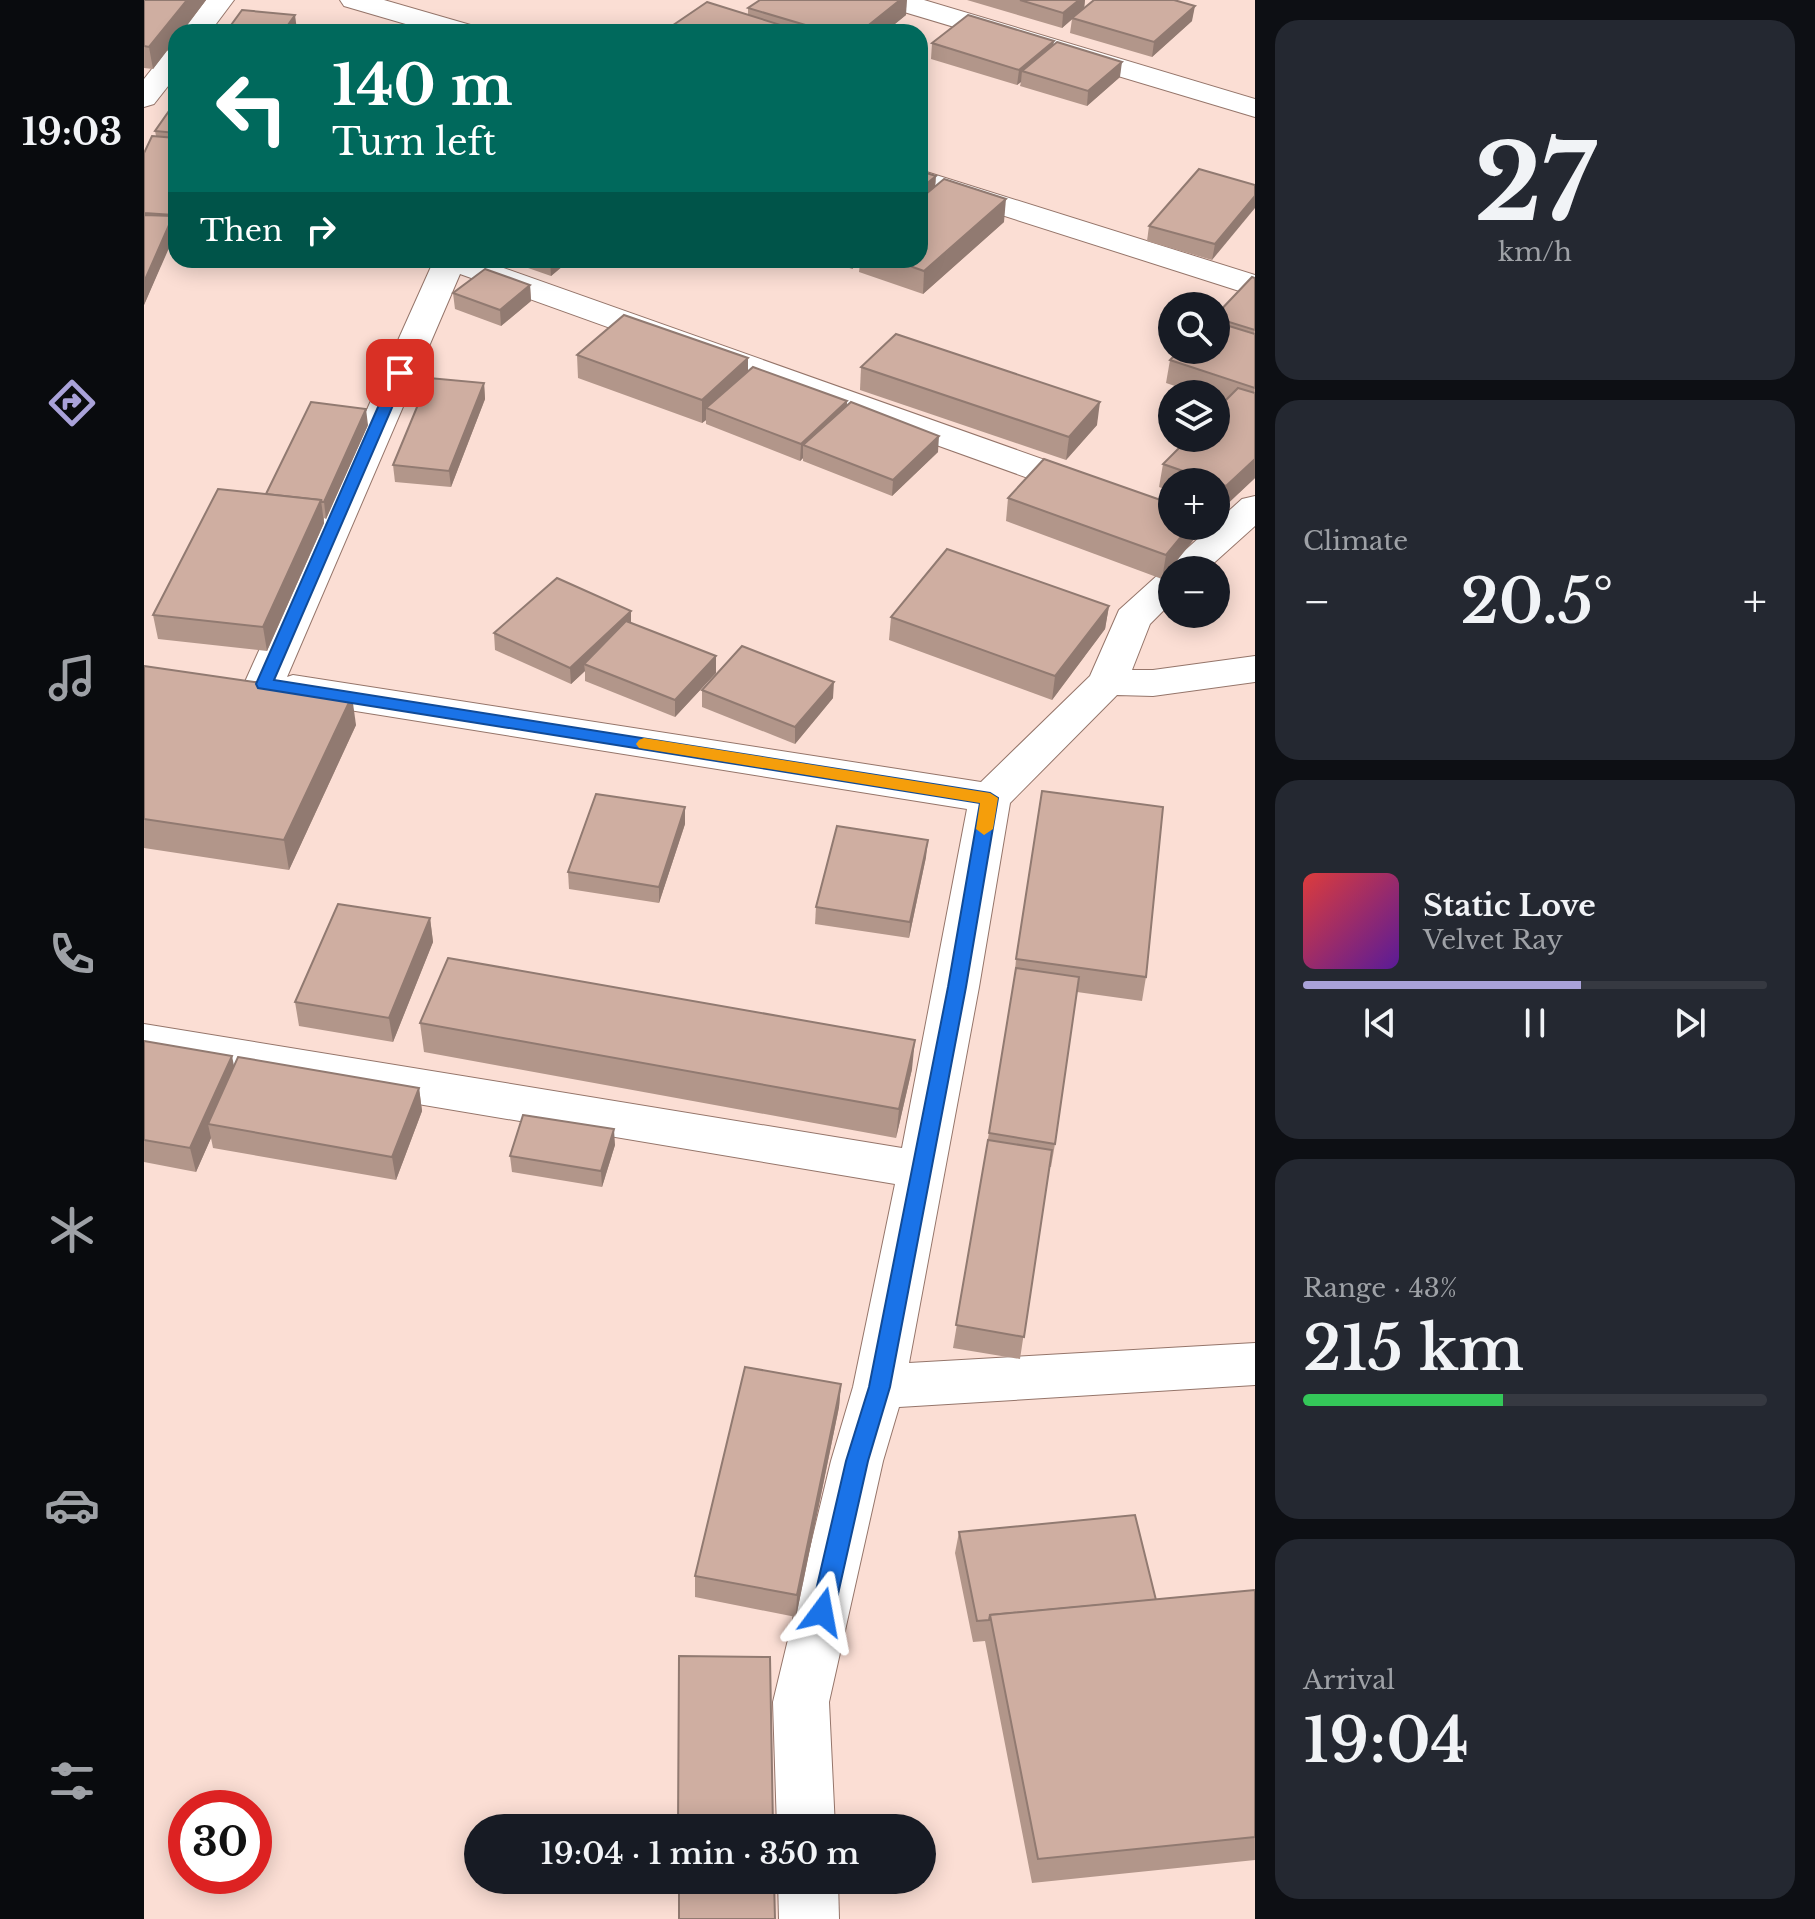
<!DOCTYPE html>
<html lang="en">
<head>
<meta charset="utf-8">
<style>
  :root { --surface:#171b24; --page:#242831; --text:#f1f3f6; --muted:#9ea1a6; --line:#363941; --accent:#a9a2d9 }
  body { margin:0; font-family:"Libre Baskerville",serif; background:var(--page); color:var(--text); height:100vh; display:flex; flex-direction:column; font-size:30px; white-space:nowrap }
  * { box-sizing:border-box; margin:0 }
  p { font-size:26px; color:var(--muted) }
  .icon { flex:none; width:44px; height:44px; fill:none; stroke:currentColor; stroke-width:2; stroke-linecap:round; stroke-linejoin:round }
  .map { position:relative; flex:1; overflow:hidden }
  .details { display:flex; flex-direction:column; gap:20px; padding:20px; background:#0d0f14; width:560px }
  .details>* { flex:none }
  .banner { position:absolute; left:24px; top:24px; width:760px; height:244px; border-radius:24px; box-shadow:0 4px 20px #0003; background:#00695c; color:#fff; overflow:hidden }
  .fabs { position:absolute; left:1014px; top:292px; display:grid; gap:16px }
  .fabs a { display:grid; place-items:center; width:72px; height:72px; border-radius:50%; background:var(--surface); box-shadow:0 4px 20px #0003; font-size:40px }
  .speed { position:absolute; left:24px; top:1790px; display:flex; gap:16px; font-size:40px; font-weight:700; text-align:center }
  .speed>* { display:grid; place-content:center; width:104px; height:104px; border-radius:50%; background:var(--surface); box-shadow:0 4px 20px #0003; line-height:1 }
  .speed .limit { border:12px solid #d22; background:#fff; color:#111 }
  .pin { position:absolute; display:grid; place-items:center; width:68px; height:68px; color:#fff; margin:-34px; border-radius:16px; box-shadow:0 4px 12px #0006 }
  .me { position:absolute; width:88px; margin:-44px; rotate:13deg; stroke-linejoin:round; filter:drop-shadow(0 0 6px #0008) }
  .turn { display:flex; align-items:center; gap:28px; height:168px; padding:0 32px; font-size:36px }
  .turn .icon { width:104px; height:104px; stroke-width:2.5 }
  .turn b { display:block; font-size:56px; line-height:68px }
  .then { display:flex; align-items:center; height:76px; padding:0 32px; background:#0003; gap:16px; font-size:30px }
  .big { font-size:60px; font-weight:600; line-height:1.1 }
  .details .widget { flex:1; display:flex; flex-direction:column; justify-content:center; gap:12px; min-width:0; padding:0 28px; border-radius:24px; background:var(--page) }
  .details .dial { align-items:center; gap:0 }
  .dial b { font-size:104px; line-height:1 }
  .song { display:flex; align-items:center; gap:24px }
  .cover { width:96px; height:96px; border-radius:12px; background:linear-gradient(135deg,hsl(0 70% 55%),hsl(270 70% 35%)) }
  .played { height:8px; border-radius:4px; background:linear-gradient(90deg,var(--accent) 60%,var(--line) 60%) }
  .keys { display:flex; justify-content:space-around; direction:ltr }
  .heat { display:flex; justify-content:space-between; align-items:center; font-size:44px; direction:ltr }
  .charge { height:12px; border-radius:6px; background:linear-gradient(90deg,#34c759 43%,var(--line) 0) }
  .trip { position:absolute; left:320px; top:1814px; width:472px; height:80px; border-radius:40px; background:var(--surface); box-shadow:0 4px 20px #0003; font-weight:600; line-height:80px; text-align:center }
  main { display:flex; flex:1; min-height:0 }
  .tab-bar { display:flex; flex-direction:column; width:144px; justify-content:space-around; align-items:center; background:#090b0e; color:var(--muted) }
  .tab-bar .icon { width:56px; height:56px }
  .tab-bar .on { color:var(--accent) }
  .tab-bar b { font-size:36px; color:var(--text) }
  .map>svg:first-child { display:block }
</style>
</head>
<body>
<main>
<nav class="tab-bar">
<b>19:03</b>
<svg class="icon on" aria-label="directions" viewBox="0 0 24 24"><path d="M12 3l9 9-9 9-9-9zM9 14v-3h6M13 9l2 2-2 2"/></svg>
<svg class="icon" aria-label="music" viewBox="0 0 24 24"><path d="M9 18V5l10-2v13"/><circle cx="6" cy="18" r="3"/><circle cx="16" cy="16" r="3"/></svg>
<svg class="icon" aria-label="phone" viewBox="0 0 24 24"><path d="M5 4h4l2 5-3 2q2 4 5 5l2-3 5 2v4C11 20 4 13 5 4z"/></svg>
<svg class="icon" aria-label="climate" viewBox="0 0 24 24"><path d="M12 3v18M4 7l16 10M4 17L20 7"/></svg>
<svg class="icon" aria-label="car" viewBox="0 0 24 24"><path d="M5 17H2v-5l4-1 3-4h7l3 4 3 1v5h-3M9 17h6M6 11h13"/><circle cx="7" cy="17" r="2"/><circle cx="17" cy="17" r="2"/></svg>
<svg class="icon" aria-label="filters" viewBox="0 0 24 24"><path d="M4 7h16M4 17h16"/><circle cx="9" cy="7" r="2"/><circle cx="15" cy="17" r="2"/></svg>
</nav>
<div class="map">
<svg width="1111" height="1919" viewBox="0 0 1111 1919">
  <rect width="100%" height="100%" fill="#fbded4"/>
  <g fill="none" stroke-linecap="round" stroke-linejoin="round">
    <!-- minor casing -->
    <g stroke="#95756a" stroke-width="2">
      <g id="minor">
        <polygon points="62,0 90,0 66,32 37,32"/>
        <polygon points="196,0 240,0 330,26 334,32 289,32 200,6"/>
        <polygon points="736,0 780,0 1111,99 1111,117 740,6"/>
        <polygon points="32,48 32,76 10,104 0,107 0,79 22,51"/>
        <polygon points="776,170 1111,275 1111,296 776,189"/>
        <polygon points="290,260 337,260 1028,505 1028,526 1036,526 1028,528 1015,525 316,274 143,677 149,675 837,782 946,676 975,610 1098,499 1111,496 1111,526 1062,570 1028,570 1028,602 1006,624 988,670 1009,670 1111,656 1111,682 1009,696 973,695 866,803 835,987 765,1363 1111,1343 1111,1385 755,1407 739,1461 685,1702 691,1828 633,1828 629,1702 687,1461 709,1387 751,1184 0,1058 0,1024 758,1148 823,809 149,701 133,693 120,697 106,693 100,684"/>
        <polygon points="634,1880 694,1880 695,1919 635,1919"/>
      </g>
    </g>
    <!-- minor -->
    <use href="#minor" fill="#fff" fill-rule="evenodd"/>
  </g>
  <!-- wall -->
  <g fill="#b2968a">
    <polygon points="0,0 62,0 38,32 32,32 32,39 9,69 0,68"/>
    <polygon points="823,0 941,0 940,8 1048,21 1008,57 926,33 928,19 918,28"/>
    <polygon points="604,8 762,15 741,32 519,32 604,15"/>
    <polygon points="788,43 910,45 976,77 943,106 876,86 877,82 873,85 787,59"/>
    <polygon points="32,101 32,230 0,305 0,153 12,136 11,131"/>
    <polygon points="792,176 791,186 860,222 779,294 715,272 716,262 708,269 684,260 776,260"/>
    <polygon points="1111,185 1068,260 1003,241 1005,226"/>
    <polygon points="361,260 426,260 407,276"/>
    <polygon points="1111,278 1111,478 1078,509 1072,507 1072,482 1028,482 1028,492 1015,487 1019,464 1080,402 1072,400 1072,394 1055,394 1022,383 1026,360 1072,350 1072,315"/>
    <polygon points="386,285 387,301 357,326 311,309 309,293"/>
    <polygon points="433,355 604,371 703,401 703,406 794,452 748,496 659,461 659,458 656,461 562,424 562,420 558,423 434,378"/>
    <polygon points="717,367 953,425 922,460 716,390"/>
    <polygon points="340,383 341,399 307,487 251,482 249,465"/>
    <polygon points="224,425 182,519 180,518 180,523 123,651 14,639 9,615 122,494"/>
    <polygon points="864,498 1051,538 1018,579 862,521"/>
    <polygon points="965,606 961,629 908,700 745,640 747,617"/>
    <polygon points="487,611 487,623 572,656 572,673 531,717 441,681 441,671 427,684 351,650 350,633"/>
    <polygon points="0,666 212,725 145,870 0,848"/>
    <polygon points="558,690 689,698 651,744 558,707"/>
    <polygon points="541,824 515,903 425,889 424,872"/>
    <polygon points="782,857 765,938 671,924 672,907"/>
    <polygon points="286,918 289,942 249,1042 155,1026 151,1002"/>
    <polygon points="872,959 1002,977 998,1001 933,992 911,1144 907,1167 905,1167 876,1359 809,1348 870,983"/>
    <polygon points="276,1023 768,1069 752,1138 280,1052"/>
    <polygon points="0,1041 90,1066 275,1088 278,1111 252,1180 69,1148 67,1138 52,1172 0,1162"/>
    <polygon points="471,1145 458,1187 368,1172 366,1156"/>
    <polygon points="697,1384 695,1407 652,1617 551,1597 551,1576"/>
    <polygon points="815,1532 1012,1600 1111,1590 1111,1860 888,1883 841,1641 829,1642 811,1553"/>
  </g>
  <!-- shaded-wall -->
  <g fill="#917a71">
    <polygon points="43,0 62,0 38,32 32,32 32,39 9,69 5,47"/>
    <polygon points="756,0 763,0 762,15 741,32 716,32"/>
    <polygon points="935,0 941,0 940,9 918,28 919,13"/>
    <polygon points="1051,6 1048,21 1008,57 1010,42"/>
    <polygon points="151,15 153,30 152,32 139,32"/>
    <polygon points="910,41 908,56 878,71 877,82 873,85 875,70"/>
    <polygon points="978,62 976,77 943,106 944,91"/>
    <polygon points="792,176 790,199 776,210 776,189"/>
    <polygon points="1111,196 1111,208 1068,260 1071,244"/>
    <polygon points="862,199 860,222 779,294 780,271"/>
    <polygon points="29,216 32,232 0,305 0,282"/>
    <polygon points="406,260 426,260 407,276"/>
    <polygon points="708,260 716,260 716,262 708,269"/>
    <polygon points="386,285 387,301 357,326 356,310"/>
    <polygon points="604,358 604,381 562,408 562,420 558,423 558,400"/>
    <polygon points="340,383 341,399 307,487 305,471"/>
    <polygon points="703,401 702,417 659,445 659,458 656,461 657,444"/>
    <polygon points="956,402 953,425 922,460 925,437"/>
    <polygon points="222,409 224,425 182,519 180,502"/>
    <polygon points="795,436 794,452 748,496 749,480"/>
    <polygon points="1111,459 1111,478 1078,509 1082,486"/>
    <polygon points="177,500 180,523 123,651 119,627"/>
    <polygon points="1046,526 1053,526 1051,538 1018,579 1022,555"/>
    <polygon points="965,606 961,629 908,700 911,676"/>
    <polygon points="487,611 487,628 440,664 441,671 427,684 426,668"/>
    <polygon points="572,656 572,673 531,717 531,700"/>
    <polygon points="690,682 689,698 651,744 651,727"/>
    <polygon points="208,696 212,725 145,870 140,840"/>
    <polygon points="541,807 541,824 515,903 515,887"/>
    <polygon points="784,840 782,857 765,938 766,922"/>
    <polygon points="286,918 289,942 249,1042 245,1018"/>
    <polygon points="771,1040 768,1069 752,1138 755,1109"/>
    <polygon points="88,1056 93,1080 64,1124 67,1138 52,1172 46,1148"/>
    <polygon points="275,1088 278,1111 252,1180 248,1157"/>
    <polygon points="470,1129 471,1145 458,1187 457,1171"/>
    <polygon points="697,1384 695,1407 652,1617 653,1595"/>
  </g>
  <!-- building -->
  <g fill="#cfaea1" stroke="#917a71" stroke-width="2">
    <polygon points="0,0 43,0 5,47 0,46"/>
    <polygon points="616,0 756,0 716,32 685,32 604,8"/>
    <polygon points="876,0 935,0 919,13"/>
    <polygon points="950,0 1030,0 1051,6 1010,42 928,18"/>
    <polygon points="563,2 643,27 636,32 519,32"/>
    <polygon points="98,10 151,15 139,32 82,32"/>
    <polygon points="824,15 910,41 875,70 788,43"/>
    <polygon points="323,26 343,32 315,32"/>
    <polygon points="913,42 978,62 944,91 878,71"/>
    <polygon points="32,101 32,133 11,131"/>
    <polygon points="8,136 32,138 32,210 30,215 0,213 0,153"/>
    <polygon points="1055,169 1111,185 1111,196 1071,244 1005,226"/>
    <polygon points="776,171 792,176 776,189"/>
    <polygon points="800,179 862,199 780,271 749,260 776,260 776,199"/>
    <polygon points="0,215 29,216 0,282"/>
    <polygon points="341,269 386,285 356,310 309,293"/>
    <polygon points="1108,277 1111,278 1111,330 1072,318 1072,315"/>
    <polygon points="480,315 604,358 558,400 433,355"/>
    <polygon points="1072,322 1111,334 1111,388 1026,360 1036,350 1072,350"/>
    <polygon points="752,334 956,402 925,437 717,367"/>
    <polygon points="609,367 703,401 657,444 562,408"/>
    <polygon points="285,378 340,383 305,471 249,465"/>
    <polygon points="1094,388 1111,393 1111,459 1082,486 1019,464 1045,438 1072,438 1072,410"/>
    <polygon points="167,402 222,409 180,502 178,502 177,500 122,494"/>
    <polygon points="707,402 795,436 749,480 659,445"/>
    <polygon points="900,459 1028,504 1028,526 1046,526 1022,555 864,498"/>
    <polygon points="74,489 177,500 119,627 9,615"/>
    <polygon points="803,549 965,606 911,676 747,617"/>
    <polygon points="413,578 487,611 426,668 350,633"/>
    <polygon points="482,621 572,656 531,700 440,664"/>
    <polygon points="598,646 690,682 651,727 558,690"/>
    <polygon points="0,666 208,696 140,840 0,819"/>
    <polygon points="898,791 1019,807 1002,977 872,959"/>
    <polygon points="452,794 541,807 515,887 424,872"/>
    <polygon points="693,826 784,840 766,922 672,907"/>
    <polygon points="194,904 286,918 245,1018 151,1002"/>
    <polygon points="304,958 771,1040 755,1109 276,1023"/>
    <polygon points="872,968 935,977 911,1144 845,1133"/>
    <polygon points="0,1041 88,1056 46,1148 0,1140"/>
    <polygon points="94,1057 275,1088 248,1157 64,1124"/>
    <polygon points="379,1115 470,1129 457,1171 366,1156"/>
    <polygon points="844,1140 908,1150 880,1337 812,1325"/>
    <polygon points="601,1367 697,1384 653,1595 551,1576"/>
    <polygon points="991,1515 1012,1600 846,1615 845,1620 833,1621 815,1532"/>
    <polygon points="1111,1590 1111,1837 894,1859 846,1615"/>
    <polygon points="535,1656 626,1657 629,1828 534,1828"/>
    <polygon points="535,1880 630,1880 631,1919 535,1919"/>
  </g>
  <!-- route -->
  <polygon fill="#1a73e8" stroke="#114b97" stroke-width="2" points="256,369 263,373 130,680 846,793 854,798 822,987 746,1387 724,1461 690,1612 686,1619 678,1622 670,1619 667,1612 702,1461 725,1387 804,987 836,803 114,688 112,684 249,373"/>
  <!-- slow -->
  <polygon fill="#f59e0b" points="500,738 846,793 854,798 849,829 840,835 832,829 836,803 495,748 492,744 495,740"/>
</svg>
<div class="fabs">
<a><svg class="icon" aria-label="search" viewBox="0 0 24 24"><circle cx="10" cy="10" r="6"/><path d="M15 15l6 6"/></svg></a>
<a><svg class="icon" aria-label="layers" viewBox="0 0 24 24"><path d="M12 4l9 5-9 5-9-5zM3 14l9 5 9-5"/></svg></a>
<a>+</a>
<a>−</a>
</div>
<div class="speed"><div class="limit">30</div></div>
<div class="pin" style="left:256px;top:373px;background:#d93025"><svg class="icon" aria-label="arrive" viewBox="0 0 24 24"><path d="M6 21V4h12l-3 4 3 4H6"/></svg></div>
<svg class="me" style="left:678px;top:1612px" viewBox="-20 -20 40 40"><path d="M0-17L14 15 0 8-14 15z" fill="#1a73e8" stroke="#fff" stroke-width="4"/></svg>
<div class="trip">19:04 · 1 min · 350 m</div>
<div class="banner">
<div class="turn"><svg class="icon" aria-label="left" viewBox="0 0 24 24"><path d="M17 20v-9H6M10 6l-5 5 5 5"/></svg><div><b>140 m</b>Turn left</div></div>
<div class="then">Then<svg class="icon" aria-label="right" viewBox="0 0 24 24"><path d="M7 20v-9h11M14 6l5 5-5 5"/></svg></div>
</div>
</div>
<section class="details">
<div class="widget dial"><b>27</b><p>km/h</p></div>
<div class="widget"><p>Climate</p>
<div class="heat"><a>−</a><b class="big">20.5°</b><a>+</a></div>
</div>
<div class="widget">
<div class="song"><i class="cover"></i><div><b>Static Love</b><p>Velvet Ray</p></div></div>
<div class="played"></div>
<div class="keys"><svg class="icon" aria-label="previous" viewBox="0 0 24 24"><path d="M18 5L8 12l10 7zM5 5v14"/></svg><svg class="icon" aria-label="pause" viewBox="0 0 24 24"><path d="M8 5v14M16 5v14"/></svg><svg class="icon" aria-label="next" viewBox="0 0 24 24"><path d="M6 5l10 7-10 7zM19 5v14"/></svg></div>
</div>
<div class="widget"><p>Range · 43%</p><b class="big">215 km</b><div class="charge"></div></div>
<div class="widget"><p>Arrival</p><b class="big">19:04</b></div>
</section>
</main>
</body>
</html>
